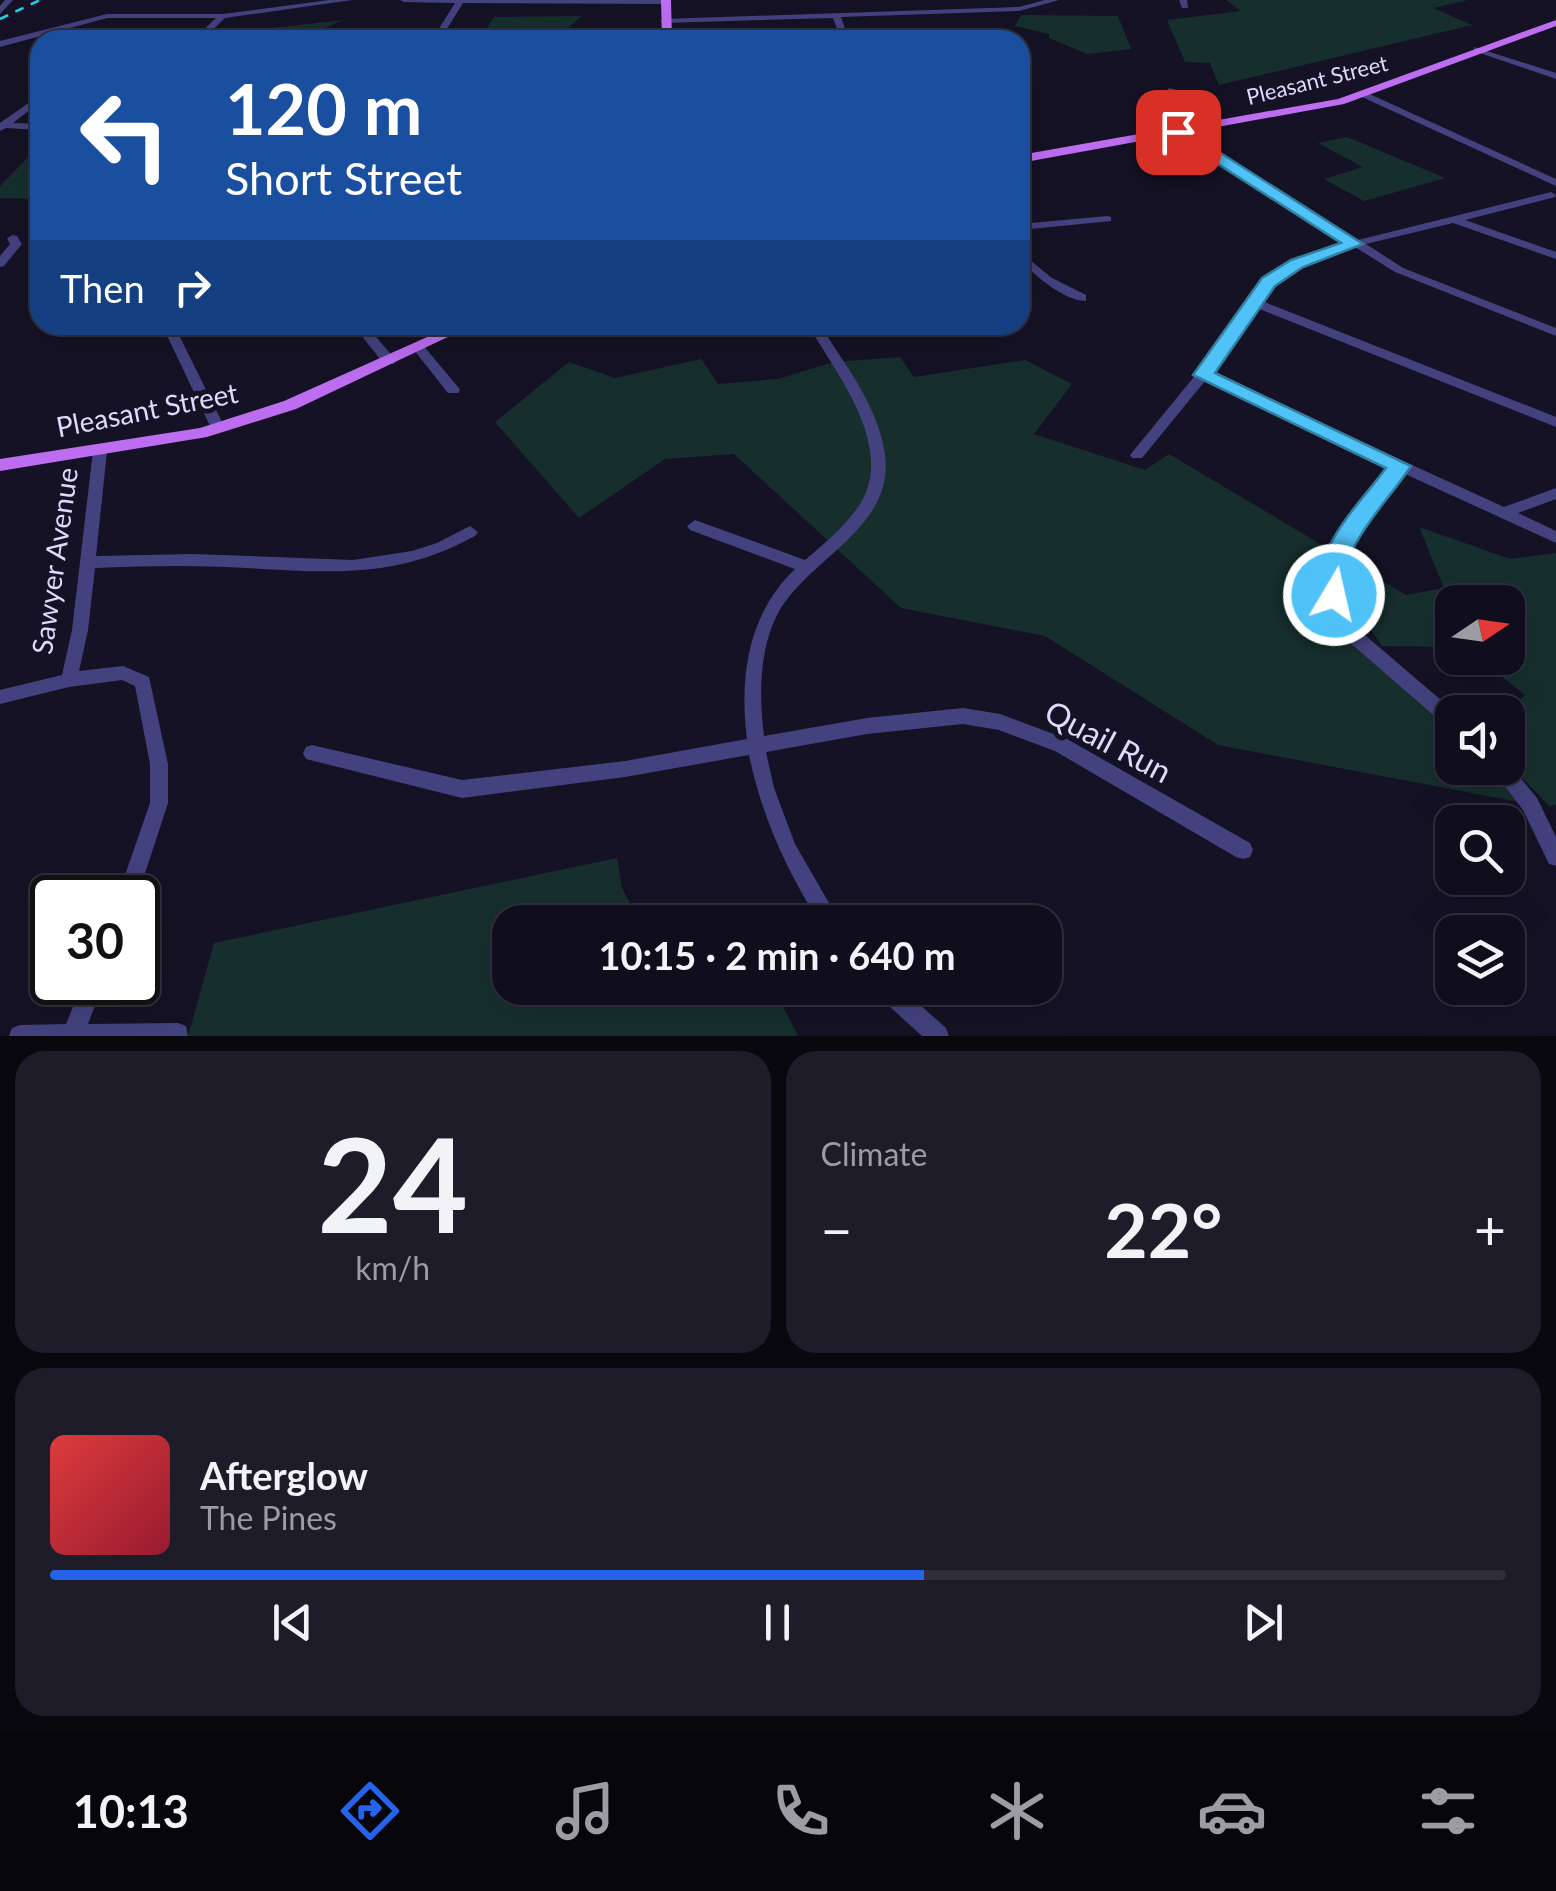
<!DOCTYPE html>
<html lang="en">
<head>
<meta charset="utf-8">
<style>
  :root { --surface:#100e1c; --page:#1e1c29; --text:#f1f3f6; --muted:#9c9ca3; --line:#302e3b; --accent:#2563eb }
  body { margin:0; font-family:Lato,sans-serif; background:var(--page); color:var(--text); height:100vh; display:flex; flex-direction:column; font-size:38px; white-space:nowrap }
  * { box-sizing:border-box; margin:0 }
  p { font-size:32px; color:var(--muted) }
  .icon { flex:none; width:55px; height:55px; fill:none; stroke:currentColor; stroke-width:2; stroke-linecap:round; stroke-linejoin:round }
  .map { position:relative; height:1036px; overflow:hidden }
  .drawer { display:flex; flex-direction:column; gap:15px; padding:15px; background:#09080f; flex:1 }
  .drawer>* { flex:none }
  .top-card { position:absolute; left:30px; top:30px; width:1000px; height:305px; border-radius:30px; box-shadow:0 10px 40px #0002,0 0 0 2px var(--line); background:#1a4fa0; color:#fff; overflow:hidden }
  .needle { width:65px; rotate:77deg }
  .tools { position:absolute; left:1435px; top:585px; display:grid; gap:20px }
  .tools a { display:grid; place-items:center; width:90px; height:90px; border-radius:20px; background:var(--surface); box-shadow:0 10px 40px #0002,0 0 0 2px var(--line); font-size:50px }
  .speed { position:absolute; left:30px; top:875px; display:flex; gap:20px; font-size:50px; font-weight:700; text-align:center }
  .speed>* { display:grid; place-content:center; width:130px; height:130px; border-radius:50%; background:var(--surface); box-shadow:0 10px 40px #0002,0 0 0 2px var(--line); line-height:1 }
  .speed .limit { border:5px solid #111; border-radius:15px; background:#fff; color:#111 }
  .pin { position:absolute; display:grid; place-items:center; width:85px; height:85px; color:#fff; margin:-42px; border-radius:20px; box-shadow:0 5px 15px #0006 }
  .me { position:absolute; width:110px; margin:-55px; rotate:9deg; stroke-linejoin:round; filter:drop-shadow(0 0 8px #0008) }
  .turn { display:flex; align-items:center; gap:35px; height:210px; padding:0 30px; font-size:45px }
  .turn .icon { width:130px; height:130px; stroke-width:2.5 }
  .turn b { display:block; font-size:70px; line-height:85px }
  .then { display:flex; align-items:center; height:95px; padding:0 30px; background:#0003; gap:20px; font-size:38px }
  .big { font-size:75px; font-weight:700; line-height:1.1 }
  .drawer .card { flex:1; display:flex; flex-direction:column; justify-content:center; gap:15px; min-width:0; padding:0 35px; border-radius:30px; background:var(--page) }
  .drawer .dial { align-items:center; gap:0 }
  .dial b { font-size:130px; line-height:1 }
  .song { display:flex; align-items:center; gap:30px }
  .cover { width:120px; height:120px; border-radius:15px; background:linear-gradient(135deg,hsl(0 70% 55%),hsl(350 70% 35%)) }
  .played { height:10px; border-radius:5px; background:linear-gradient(90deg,var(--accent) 60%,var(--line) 60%) }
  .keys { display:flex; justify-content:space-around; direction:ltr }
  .heat { display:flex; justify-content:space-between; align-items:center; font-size:55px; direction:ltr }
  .drawer .tiles { flex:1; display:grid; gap:15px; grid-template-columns:1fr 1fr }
  .card:last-child { grid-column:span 2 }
  .trip { position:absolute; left:492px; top:905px; width:570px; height:100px; border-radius:30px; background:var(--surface); box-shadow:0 10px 40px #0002,0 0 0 2px var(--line); font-weight:700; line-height:100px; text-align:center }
  .tab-bar { display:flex; height:160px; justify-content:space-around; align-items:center; background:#06060b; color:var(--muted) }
  .tab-bar .icon { width:70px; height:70px }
  .tab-bar .on { color:var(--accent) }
  .tab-bar b { font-size:45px; color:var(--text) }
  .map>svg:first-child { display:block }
</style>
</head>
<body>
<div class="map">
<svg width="1556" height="1036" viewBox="0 0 1556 1036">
  <rect width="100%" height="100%" fill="#151225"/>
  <!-- green -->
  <g fill="#162f2d">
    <polygon points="1226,0 1468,0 1433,8 1472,25 1219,85 1210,63 1185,62 1167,20 1241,11"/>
    <polygon points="1021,15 1118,16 1131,49 1087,54 1049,38 1049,34 1015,26"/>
    <polygon points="582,16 557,38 596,40 479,40 494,17"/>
    <polygon points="344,20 295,40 245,40 262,29"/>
    <polygon points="1347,137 1445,178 1364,201 1324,179 1363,167 1318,143"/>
    <polygon points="33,152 40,153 40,199 0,198 0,186"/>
    <polygon points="900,357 914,377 1025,360 1072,384 1034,434 1145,470 1169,454 1337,554 1340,614 1452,721 1452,768 1500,768 1530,804 1218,745 1045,636 901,608 734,454 665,459 579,518 495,422 569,362 615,378 701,359 718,384 778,379 834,362"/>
    <polygon points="1419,527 1510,559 1556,553 1556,805 1549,806 1508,763 1506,712 1525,695 1478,658 1508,658 1508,602 1452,602 1452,647 1382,646 1349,598 1352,563 1406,595 1444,588"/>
    <polygon points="617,858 622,888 640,922 510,922 510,988 765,988 777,995 798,1036 188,1036 214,943"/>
  </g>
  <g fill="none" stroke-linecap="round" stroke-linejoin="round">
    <!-- minor -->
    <g fill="#43427f" fill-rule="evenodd">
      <polygon points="5,0 13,0 0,14 0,6"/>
      <polygon points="329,0 352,0 225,18 202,40 193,40 216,18 107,18 0,47 0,41 107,14 223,14"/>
      <polygon points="400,0 668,0 670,2 666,4 463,3 440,40 340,40 344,37 435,35 455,3 404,2"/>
      <polygon points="1045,0 1059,0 1019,11 841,17 849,40 841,40 833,18 664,23 660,21 664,19 1019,7"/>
      <polygon points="1179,0 1187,0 1188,8 1182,8"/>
      <polygon points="1474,47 1556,73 1556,79 1474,51"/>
      <path d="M 1169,88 L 1177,90 L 1167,100 L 1171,117 L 1181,130 L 1358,240 L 1551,192 L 1556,195 L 1555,197 L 1465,220 L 1556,252 L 1556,259 L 1453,223 L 1366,244 L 1403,268 L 1556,328 L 1556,336 L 1395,272 L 1355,247 C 1315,262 1287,265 1262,301 L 1556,417 L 1556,427 L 1257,308 L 1211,373 L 1504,507 L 1556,488 L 1556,499 L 1518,513 L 1556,531 L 1556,543 L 1403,473 C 1387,495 1343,547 1339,572 C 1336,590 1349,615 1359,630 L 1455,712 L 1452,712 L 1452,729 L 1446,726 L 1347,640 L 1332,614 L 1322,575 L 1332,550 L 1391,467 L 1205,381 L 1142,458 L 1132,458 L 1130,455 L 1198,372 L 1265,279 L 1280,267 L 1347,243 L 1175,134 L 1161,117 L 1157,100 Z"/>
      <polygon points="1365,92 1556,179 1556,186 1362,97 1362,93"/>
      <polygon points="40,95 40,102 13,123 40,124 40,130 6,128 0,131 0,123"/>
      <polygon points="1107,216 1111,217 1111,221 1020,230 1020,224"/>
      <polygon points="13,235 17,236 22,244 4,266 0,267 0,256 10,244 7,238"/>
      <path d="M 1020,252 L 1052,278 L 1086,295 L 1086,301 C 1062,300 1038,277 1020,261 Z"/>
      <polygon points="162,325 174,325 225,428 223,431 218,433 211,428"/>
      <polygon points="353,325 366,325 394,358 395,361 394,364 384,364"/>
      <polygon points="718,325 733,325 720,333 714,329"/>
      <path d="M 808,325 L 820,325 C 845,365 879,407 885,455 C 895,529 806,559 777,615 C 759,651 759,697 764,736 L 867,718 L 963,708 L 1000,714 L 1067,739 L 1250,843 L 1253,850 L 1250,857 L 1243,859 L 1236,857 L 1055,751 L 999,730 L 963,724 L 867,734 L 766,752 L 774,788 L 795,844 L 840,922 L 819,922 C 786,869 762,817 749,755 L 625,777 L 462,798 L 306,759 L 303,753 L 306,747 L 312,745 L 462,780 L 625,761 L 747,739 C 739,677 748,614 795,569 L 690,530 L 687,526 L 695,520 L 805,560 C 825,543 846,526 860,504 C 896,447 836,373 808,325 Z"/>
      <polygon points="418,343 422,344 458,387 460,390 458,393 448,393 414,350 412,347"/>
      <path d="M 100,446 L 107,451 L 96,556 L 193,554 L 353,560 L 412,551 L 437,543 L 470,526 L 478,532 L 475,536 C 389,583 320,571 226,567 C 183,565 139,566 95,568 L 88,630 L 79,671 L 123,666 L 149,677 L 168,764 L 168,803 L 137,898 L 117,898 L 150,803 L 150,764 L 135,686 L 122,680 L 69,687 L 0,704 L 0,690 L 62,675 L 72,630 L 93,451 Z"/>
      <polygon points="1508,763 1537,798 1556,837 1556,866 1549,864 1523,810 1491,768 1508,768"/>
      <polygon points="83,982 104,982 88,1024 178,1023 186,1026 188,1036 9,1036 12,1028 20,1025 66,1024"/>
      <polygon points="875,988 901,988 946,1028 949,1036 922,1036 878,996"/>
    </g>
    <!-- major -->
    <g fill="#bd6df0" fill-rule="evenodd">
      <polygon points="661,0 671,0 672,40 662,40"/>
      <polygon points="1556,20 1556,26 1344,104 1020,163 1020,155 1338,99"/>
      <polygon points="454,325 473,325 296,409 207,437 0,471 0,459 200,428 284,401"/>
    </g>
    <!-- rail -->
    <polyline stroke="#1ad5e7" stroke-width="2.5" stroke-dasharray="9 8" stroke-linecap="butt" points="0,19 40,0"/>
  </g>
  <!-- route -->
  <path fill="#4fc3f7" stroke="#337fa1" stroke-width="2.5" d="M 1173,129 L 1183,129 L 1363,244 L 1303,267 L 1275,286 L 1215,373 L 1411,466 C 1387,504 1336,548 1346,595 L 1343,601 L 1326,601 C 1303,556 1361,503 1386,468 L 1193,375 L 1262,278 L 1291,260 L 1341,243 L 1173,135 Z"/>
  <g text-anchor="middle" stroke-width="10" stroke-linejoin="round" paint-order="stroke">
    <!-- far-street labels -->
    <g font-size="22" fill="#dddafb" stroke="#151225">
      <text transform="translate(1317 80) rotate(-14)" y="8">Pleasant Street</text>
    </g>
    <!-- street labels -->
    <g font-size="28" fill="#dddafb" stroke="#151225">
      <text transform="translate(147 410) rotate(-11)" y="10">Pleasant Street</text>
      <text transform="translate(55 561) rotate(-82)" y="10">Sawyer Avenue</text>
    </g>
    <!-- near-street labels -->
    <g font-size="32" fill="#dddafb" stroke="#151225">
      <text transform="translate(1108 742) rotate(28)" y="11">Quail Run</text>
    </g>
  </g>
</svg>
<div class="tools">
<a><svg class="needle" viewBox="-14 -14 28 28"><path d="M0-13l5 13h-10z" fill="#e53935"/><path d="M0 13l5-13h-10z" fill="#9c9ca3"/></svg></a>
<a><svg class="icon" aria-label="sound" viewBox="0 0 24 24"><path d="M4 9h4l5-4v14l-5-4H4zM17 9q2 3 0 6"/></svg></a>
<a><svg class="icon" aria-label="search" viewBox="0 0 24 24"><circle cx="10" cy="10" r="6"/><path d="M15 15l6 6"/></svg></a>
<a><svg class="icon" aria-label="layers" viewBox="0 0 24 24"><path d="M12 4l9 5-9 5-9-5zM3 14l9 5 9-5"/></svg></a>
</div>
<div class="speed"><div class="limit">30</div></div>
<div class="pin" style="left:1178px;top:132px;background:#d93025"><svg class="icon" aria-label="arrive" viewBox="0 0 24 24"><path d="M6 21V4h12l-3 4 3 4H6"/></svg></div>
<svg class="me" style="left:1334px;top:595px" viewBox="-20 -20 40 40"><circle r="17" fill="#4fc3f7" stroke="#fff" stroke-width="3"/><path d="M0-11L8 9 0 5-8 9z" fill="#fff"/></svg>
<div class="trip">10:15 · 2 min · 640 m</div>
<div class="top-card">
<div class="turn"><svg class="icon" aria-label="left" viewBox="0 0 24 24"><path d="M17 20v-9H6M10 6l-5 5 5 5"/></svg><div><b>120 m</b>Short Street</div></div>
<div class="then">Then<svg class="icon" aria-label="right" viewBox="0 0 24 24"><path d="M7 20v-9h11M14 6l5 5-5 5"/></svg></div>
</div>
</div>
<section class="drawer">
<div class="tiles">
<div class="card dial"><b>24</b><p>km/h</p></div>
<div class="card"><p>Climate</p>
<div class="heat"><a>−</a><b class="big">22°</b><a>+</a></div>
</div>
<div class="card">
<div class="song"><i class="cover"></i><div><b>Afterglow</b><p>The Pines</p></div></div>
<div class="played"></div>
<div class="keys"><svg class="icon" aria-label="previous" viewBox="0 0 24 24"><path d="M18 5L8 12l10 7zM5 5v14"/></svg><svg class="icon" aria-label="pause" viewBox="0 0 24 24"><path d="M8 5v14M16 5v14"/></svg><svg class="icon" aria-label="next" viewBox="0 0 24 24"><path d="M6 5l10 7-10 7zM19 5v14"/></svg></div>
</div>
</div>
</section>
<nav class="tab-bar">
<b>10:13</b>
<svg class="icon on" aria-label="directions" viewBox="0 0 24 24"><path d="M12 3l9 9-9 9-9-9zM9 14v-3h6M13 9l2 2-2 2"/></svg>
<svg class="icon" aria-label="music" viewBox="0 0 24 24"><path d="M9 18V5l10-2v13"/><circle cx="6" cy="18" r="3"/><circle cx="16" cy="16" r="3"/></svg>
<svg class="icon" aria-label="phone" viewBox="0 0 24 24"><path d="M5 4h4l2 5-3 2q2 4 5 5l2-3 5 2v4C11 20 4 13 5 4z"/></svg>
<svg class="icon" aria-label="climate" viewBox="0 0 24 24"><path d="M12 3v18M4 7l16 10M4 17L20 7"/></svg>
<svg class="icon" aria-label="car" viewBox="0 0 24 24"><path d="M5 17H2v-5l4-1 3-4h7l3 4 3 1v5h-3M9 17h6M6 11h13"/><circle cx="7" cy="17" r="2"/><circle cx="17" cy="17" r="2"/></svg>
<svg class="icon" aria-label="filters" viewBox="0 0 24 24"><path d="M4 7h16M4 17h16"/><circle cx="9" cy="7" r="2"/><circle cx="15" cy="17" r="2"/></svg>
</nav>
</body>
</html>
